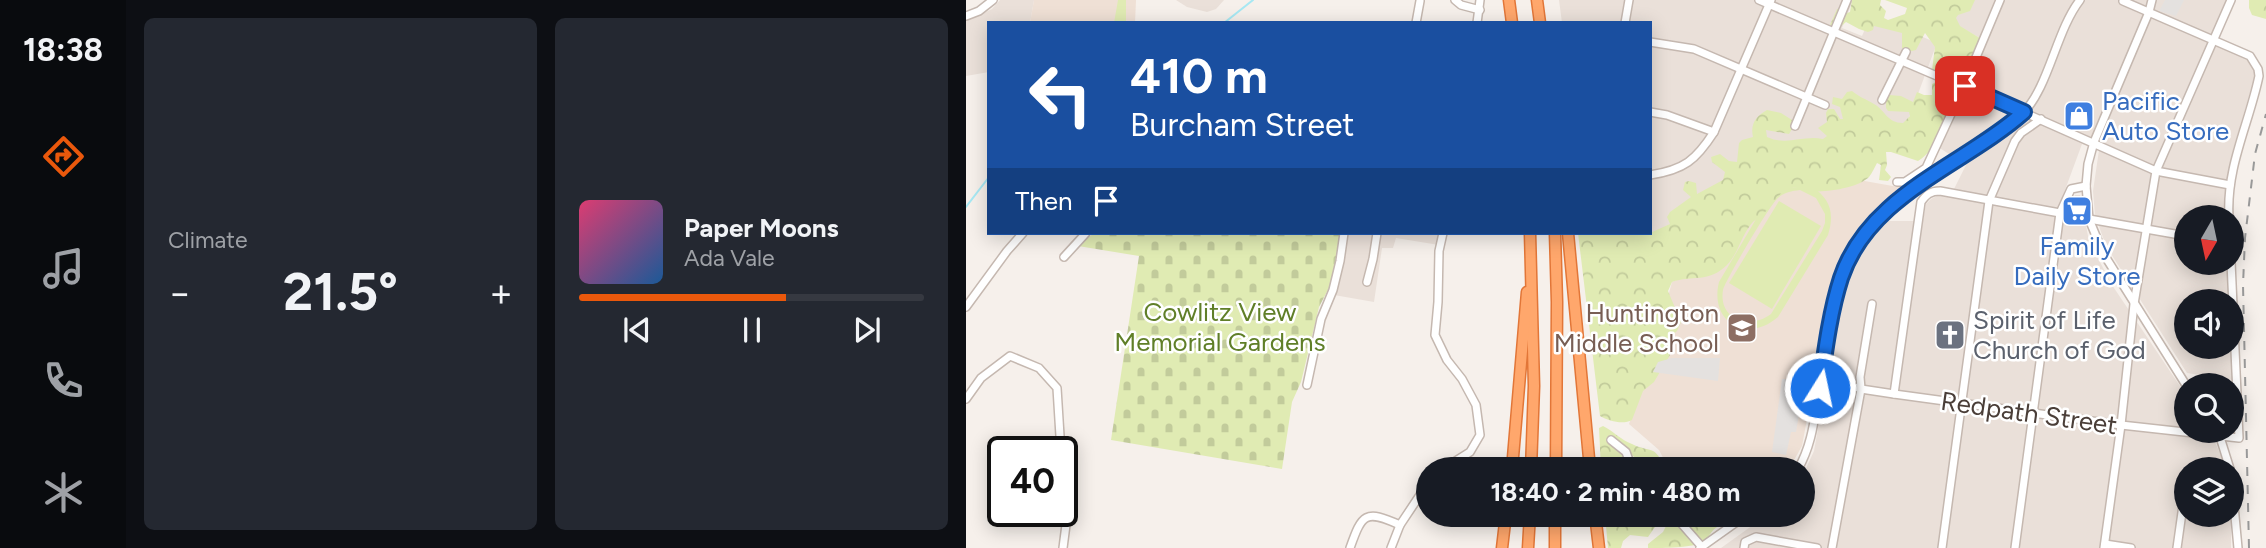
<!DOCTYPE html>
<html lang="en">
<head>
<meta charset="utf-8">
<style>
  :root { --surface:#171b24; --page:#242831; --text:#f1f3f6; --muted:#9ea1a6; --line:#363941; --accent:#ea580c }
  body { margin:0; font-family:Figtree,sans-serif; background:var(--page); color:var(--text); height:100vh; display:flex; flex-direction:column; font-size:26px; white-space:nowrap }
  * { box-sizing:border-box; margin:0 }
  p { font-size:23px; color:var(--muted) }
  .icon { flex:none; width:38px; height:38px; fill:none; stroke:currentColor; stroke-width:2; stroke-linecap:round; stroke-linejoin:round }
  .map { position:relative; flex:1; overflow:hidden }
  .drawer { display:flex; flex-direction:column; gap:18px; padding:18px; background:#0d0f14; width:840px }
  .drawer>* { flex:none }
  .guide { position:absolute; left:21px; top:21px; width:665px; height:214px; border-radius:0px; box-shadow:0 4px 18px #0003; background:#1a4fa0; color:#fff; overflow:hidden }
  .needle { width:46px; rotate:189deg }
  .buttons { position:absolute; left:1208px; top:205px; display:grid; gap:14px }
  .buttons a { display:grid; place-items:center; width:70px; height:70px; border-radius:50%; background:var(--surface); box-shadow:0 4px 18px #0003; font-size:35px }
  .speed { position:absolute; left:21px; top:436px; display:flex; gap:14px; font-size:35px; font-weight:700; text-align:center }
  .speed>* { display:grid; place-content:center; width:91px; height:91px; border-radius:50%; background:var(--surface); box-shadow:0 4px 18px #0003; line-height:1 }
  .speed .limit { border:4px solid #111; border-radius:10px; background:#fff; color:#111 }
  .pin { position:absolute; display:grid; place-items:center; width:60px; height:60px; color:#fff; margin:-30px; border-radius:14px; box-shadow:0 4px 10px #0006 }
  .me { position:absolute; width:77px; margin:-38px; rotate:10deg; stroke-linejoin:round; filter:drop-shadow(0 0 5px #0008) }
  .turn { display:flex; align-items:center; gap:24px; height:147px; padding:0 28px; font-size:32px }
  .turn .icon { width:91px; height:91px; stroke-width:2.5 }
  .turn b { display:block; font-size:49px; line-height:60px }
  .then { display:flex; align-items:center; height:66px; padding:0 28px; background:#0003; gap:14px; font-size:26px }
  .big { font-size:52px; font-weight:700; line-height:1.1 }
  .drawer .widget { flex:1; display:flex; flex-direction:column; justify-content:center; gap:10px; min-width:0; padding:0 24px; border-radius:10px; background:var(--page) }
  .song { display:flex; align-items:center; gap:21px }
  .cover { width:84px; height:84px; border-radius:10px; background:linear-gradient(135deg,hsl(340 70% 55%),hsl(210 70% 35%)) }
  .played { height:7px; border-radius:4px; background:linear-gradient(90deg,var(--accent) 60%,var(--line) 60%) }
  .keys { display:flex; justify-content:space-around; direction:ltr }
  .heat { display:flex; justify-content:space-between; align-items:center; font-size:38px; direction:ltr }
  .drawer .tiles { flex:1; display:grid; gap:18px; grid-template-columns:repeat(2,1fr) }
  .trip { position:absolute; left:450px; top:457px; width:399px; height:70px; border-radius:35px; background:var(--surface); box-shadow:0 4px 18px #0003; font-weight:700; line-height:70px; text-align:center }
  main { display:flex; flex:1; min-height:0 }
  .tab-bar { display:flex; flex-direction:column; width:126px; justify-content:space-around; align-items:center; background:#090b0e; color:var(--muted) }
  .tab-bar .icon { width:49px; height:49px }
  .tab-bar .current { color:var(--accent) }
  .tab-bar b { font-size:32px; color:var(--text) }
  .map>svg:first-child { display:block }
</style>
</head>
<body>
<main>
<nav class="tab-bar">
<b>18:38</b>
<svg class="icon current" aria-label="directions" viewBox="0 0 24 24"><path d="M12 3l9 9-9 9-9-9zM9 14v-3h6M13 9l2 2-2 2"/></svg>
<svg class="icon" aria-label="music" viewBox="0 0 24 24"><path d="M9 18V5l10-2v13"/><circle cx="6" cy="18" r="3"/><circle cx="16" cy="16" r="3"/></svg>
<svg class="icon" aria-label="phone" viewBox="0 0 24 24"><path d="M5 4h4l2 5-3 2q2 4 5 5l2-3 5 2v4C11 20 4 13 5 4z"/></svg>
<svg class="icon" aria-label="climate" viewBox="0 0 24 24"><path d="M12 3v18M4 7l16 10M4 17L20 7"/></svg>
</nav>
<section class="drawer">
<div class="tiles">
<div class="widget"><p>Climate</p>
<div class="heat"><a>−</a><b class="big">21.5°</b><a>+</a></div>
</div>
<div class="widget">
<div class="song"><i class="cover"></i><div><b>Paper Moons</b><p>Ada Vale</p></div></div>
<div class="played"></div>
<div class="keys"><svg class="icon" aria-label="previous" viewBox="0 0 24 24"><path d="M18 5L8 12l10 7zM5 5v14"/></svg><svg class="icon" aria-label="pause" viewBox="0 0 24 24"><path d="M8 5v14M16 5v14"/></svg><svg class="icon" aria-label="next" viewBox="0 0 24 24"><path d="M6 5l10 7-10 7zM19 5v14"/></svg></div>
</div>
</div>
</section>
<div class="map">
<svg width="1300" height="548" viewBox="0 0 1300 548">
  <defs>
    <pattern id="forest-crowns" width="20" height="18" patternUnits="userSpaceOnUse" patternTransform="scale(1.75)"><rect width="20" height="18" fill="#e0ebb3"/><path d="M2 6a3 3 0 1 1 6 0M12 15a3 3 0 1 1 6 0" fill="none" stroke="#c2cb9b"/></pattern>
    <pattern id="cemetery-stones" width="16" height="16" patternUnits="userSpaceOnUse" patternTransform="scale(1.75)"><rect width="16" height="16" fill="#e0ebb3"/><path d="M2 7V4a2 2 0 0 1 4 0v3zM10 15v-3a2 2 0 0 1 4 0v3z" fill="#c2cb9b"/></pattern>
  </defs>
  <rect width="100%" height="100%" fill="#f6f0eb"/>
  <!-- residential -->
  <g fill="#eae0d9" fill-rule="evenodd">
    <polygon points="34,0 68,0 64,23 23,23 23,72 0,76 0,21 26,9"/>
    <polygon points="210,0 258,0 250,9 241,12 221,7"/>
    <polygon points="593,0 887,0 876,28 896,36 905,15 971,43 940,126 706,233 684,233 684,23 596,23"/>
    <path d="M 995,0 L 1260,0 L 1242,43 L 1280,58 L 1289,69 L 1289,76 L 1268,146 L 1262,172 L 1264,217 L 1220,217 L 1220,262 L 1265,262 L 1265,250 L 1267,380 L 1221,373 L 1140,246 L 1129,215 L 1127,191 L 1133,150 L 1116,144 L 1092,209 L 988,189 L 1000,165 L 969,145 L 1017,40 L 986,22 ZM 1220,301 L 1265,301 L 1265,346 L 1220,346 Z"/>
    <polygon points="973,195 1099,218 1109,195 1114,195 1123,241 1146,285 1220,395 1220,430 1244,431 1257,460 1259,469 1220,469 1220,514 1265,515 1265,548 755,548 801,515 836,514 837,475 848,451 871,322 882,278 900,243 920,221 957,221 960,204 965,199"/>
    <polygon points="381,233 475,233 473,245 430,238 427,248 416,248 408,302 368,295"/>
  </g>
  <!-- education -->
  <g fill="#efe0d5">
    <polygon points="68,0 170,0 169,23 64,23"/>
    <polygon points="876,177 938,188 915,205 891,229 878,250 865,290 836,446 823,469 703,469 693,450 663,424 683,365 706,282 735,269 799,190"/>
  </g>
  <!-- green -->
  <g fill="#e0ebb3" fill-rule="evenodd">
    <polygon points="152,0 160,0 160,23 148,23"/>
    <path d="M 845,186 C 864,198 869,213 862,235 L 812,317 C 781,344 743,322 753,282 L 803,197 L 811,189 ZM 834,190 L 850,198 L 859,214 L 859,223 L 856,231 L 805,314 C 784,330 752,320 757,290 C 759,281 801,210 810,200 C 816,193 825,191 834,190 Z"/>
    <polygon points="813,201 855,226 806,309 763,283"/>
  </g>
  <!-- forest -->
  <g fill="url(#forest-crowns)">
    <polygon points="886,0 915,0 914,5 920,11 918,18 922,20 939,14 941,8 919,0 1009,0 1004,11 992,15 990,18 994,26 1017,40 995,84 981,81 966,70 969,47 959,33 950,50 942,52 936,48 936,33 908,26 907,30 902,32 893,29 880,22 873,28 866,28 864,25 871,9 874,8 881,13 884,12"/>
    <polygon points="1283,0 1300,0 1300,19 1286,15 1283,8"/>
    <path d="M 970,82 L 987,92 L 990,99 C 980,120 973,148 952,161 L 925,152 L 920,152 L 921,165 L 919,170 L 925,177 L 922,181 L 913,180 L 915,165 L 911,163 C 909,167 906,173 903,177 C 894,187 860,193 847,191 C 837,190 830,185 821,190 C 812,193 809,203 802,209 C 796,216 788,219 783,227 C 775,238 771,255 761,265 C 743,283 726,275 706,282 L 702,291 L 715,322 L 711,331 L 700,341 L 704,355 L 688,382 L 677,391 L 666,420 C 657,425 643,421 634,416 L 612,233 L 684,233 L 704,224 L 701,217 L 704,212 L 725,197 L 717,190 L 719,182 L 723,181 L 730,183 L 731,194 L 757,180 L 759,172 L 746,162 L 745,157 L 754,154 L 763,161 L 771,162 L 773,143 L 776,140 L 787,137 C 784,124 790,116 801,110 L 815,113 L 826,120 L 826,129 L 823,134 L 800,130 L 801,137 C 820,146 837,135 857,139 L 861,136 L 852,128 L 861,122 L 860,113 L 862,109 L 868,109 L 874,119 L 877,119 L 874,107 L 866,104 L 867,97 L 876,99 L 881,92 L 886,91 C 893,97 900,99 908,104 C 920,111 921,123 937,123 L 944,116 L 943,112 L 922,111 L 920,108 L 920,99 L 923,95 L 935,96 L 947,102 L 951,92 L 958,95 L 966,95 L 966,84 Z"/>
    <path d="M 637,426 C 647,431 655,440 666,444 C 687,454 687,443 700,469 L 678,469 C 677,462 665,453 657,452 L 660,461 L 657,469 L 635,469 L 633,428 Z"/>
    <polygon points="639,515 655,515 654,521 655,525 660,518 667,515 678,518 682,515 689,515 689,527 682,537 664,535 657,541 655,548 642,548"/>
    <path d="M 711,515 L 773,515 L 762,527 L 757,528 L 753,526 C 745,530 744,536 738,542 C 725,548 699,548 682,548 L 682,544 L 697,532 L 703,520 L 710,521 Z"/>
  </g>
  <!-- cemetery -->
  <polygon fill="url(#cemetery-stones)" points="128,233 374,233 366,282 353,307 335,382 326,402 316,469 145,440 173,256 112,246"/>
  <!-- parking -->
  <g fill="#e4e1df">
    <polygon points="1199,0 1218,0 1210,16 1193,11"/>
    <polygon points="706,358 754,358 752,381 687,372 692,362"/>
    <polygon points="816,379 823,379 840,398 834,409 830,432 825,432 820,455 806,452"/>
  </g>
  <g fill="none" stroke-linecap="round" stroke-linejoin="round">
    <!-- stream -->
    <g stroke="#a7e8f3" stroke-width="2">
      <polyline points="258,23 287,0"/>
      <polyline points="0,207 23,177"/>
    </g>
    <!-- minor casing -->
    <g stroke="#c5b8b0" stroke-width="10">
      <g id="minor">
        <polyline points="489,0 495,5 514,10"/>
        <polyline points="793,0 985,82"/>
        <polyline points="1186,0 1183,12 1128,142 1122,164 1120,186 1123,219 1137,253 1220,385"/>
        <path d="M 1157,1 L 1284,56 L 1292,69 L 1293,76 C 1283,124 1260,167 1263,217"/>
        <polyline points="0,16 13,11 27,0"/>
        <polyline points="450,23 454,1"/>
        <polyline points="511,23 514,0"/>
        <polyline points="659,23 663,0"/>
        <polyline points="684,42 728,49 859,105"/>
        <polyline points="998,86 1190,171 1264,185"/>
        <polyline points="916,100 940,52"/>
        <polyline points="684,112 701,115 748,132"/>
        <polyline points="829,126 881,0"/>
        <path d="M 684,175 C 718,170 730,160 748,132 L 805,0"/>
        <polyline points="931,182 939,182 960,168 998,86 1034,0"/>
        <polyline points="1123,219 1220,236"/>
        <polyline points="98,257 120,233"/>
        <polyline points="401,282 407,259 411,233"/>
        <polyline points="0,307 41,251 57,233"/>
        <polyline points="855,377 895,389 928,394 1155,425 1273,438 1265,262"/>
        <polyline points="341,385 355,319 367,290 374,261 378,233"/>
        <path d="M 928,394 L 955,202 C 960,195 964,191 974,191 L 1094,213"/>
        <polyline points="0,399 15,378 44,356 73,368 91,388 95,452"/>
        <polyline points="1250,430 1254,437 1264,469"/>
        <polyline points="645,440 660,452 666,469"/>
        <polyline points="96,465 101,517 97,548"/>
        <polyline points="477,469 504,452 514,435 510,405 496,379 481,360 469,335 472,302 473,251 477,233"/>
        <path d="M 832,469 C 845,447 848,422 852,398 C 859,355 866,290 886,253 C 914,203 967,175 1014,145 C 1029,135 1044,126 1057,113 C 1083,87 1090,31 1114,0"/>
        <polyline points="1265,474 1272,548"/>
        <polyline points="707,514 736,547"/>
        <polyline points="1139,544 1165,548"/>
        <path d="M 384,548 C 396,514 399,509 434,525"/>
        <polyline points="425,548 434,525 462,483"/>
        <polyline points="734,548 782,514"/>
        <polyline points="778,548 779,542 790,537 851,548"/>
        <polyline points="866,548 895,389 894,377 906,304"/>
        <polyline points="976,548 1023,201 1049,141 1055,133 1075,119"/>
        <polyline points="1049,548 1094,213 1105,189 1120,186"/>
        <polyline points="1138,548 1155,425 1168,304 1190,171 1265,0"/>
        <polyline points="1211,548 1219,491"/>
      </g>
    </g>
    <!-- highway casing -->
    <g stroke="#e27638" stroke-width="13">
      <g id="highway">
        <polyline points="543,0 546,23"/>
        <polyline points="571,0 574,23"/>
        <polyline points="564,233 568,386 565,469"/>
        <polyline points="589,233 591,302 590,469"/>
        <polyline points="602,233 624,469"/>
        <polyline points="546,469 561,292"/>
        <polyline points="629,514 633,548"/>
        <polyline points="536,548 540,514"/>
        <polyline points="562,548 564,514"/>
        <polyline points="589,548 589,514"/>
      </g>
    </g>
    <!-- minor -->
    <use href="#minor" stroke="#fff" stroke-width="7"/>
    <!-- highway -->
    <use href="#highway" stroke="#ffa76c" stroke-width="10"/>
    <!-- rail -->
    <polyline stroke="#999" stroke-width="2" stroke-dasharray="9 9" stroke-linecap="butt" points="1283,548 1277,285 1279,238 1289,154 1300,114"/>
  </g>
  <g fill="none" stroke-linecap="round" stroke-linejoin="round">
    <!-- route casing -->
    <g stroke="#114b97" stroke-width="18">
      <path id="route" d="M 854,388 C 859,352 864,312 875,278 C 903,194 997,166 1058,112 L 999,86"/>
    </g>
    <!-- route -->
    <use href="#route" stroke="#1a73e8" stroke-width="12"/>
  </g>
  <!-- icons -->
  <defs>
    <g id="shop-square" transform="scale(1.575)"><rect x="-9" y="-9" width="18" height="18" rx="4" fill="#3f7fe0" stroke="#fff"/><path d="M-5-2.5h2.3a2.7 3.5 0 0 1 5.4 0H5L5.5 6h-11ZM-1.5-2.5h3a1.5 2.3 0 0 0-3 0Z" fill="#fff"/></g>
    <g id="supermarket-square" transform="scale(1.575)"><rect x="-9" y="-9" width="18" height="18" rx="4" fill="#3f7fe0" stroke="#fff"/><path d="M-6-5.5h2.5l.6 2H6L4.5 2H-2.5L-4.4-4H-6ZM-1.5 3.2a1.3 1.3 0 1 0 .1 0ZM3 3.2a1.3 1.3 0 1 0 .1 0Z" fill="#fff"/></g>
    <g id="school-square" transform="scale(1.575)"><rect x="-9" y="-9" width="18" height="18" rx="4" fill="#8d6e63" stroke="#fff"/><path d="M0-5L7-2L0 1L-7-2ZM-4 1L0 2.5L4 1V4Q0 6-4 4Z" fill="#fff"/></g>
    <g id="church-square" transform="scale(1.575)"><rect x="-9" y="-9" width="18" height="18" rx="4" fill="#6b7280" stroke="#fff"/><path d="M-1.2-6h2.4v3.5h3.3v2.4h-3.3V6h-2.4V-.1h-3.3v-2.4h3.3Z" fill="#fff"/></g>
  </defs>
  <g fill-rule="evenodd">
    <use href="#shop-square" x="1113" y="116"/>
    <use href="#supermarket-square" x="1111" y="211"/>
    <use href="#school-square" x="776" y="328"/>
    <use href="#church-square" x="984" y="335"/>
  </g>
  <g text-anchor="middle" stroke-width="5" stroke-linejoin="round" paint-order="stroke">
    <!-- shop labels -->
    <g font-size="26" fill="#366cbe" stroke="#fff" text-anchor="start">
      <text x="1136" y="110">Pacific<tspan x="1136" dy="30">Auto Store</tspan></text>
      <text x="1111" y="255" text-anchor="middle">Family<tspan x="1111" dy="30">Daily Store</tspan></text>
    </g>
    <!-- park labels -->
    <g font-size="26" fill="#607f28" stroke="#fff">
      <text x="254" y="321">Cowlitz View<tspan x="254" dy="30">Memorial Gardens</tspan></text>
    </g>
    <!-- education labels -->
    <g font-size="26" fill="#785e54" stroke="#fff" text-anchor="end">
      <text x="753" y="322">Huntington<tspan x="753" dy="30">Middle School</tspan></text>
    </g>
    <!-- worship labels -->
    <g font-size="26" fill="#5b616d" stroke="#fff" text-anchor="start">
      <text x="1007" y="329">Spirit of Life<tspan x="1007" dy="30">Church of God</tspan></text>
    </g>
    <!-- street labels -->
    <g font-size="26" fill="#4a3e38" stroke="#fff">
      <text transform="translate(1063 413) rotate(8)" y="9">Redpath Street</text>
    </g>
  </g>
</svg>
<div class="buttons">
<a><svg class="needle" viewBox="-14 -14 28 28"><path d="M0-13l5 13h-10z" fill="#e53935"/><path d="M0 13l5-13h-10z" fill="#9ea1a6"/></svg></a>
<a><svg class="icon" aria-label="sound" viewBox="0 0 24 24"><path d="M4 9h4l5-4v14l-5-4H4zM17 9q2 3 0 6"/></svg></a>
<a><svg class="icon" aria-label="search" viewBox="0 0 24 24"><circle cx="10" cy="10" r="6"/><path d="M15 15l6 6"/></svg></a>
<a><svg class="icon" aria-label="layers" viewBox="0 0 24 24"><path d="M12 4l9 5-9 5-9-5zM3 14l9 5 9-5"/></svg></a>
</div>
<div class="speed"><div class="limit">40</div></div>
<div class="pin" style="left:999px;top:86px;background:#d93025"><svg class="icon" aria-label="arrive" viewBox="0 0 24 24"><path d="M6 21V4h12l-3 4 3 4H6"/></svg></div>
<svg class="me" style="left:854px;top:388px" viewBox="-20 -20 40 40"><circle r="17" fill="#1a73e8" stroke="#fff" stroke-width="3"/><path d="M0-11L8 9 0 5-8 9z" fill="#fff"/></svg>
<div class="trip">18:40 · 2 min · 480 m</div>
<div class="guide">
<div class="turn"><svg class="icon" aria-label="left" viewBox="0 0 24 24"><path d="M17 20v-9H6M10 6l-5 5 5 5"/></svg><div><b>410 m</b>Burcham Street</div></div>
<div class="then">Then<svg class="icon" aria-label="arrive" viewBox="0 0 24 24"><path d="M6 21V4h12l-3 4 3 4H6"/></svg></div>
</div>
</div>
</main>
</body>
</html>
